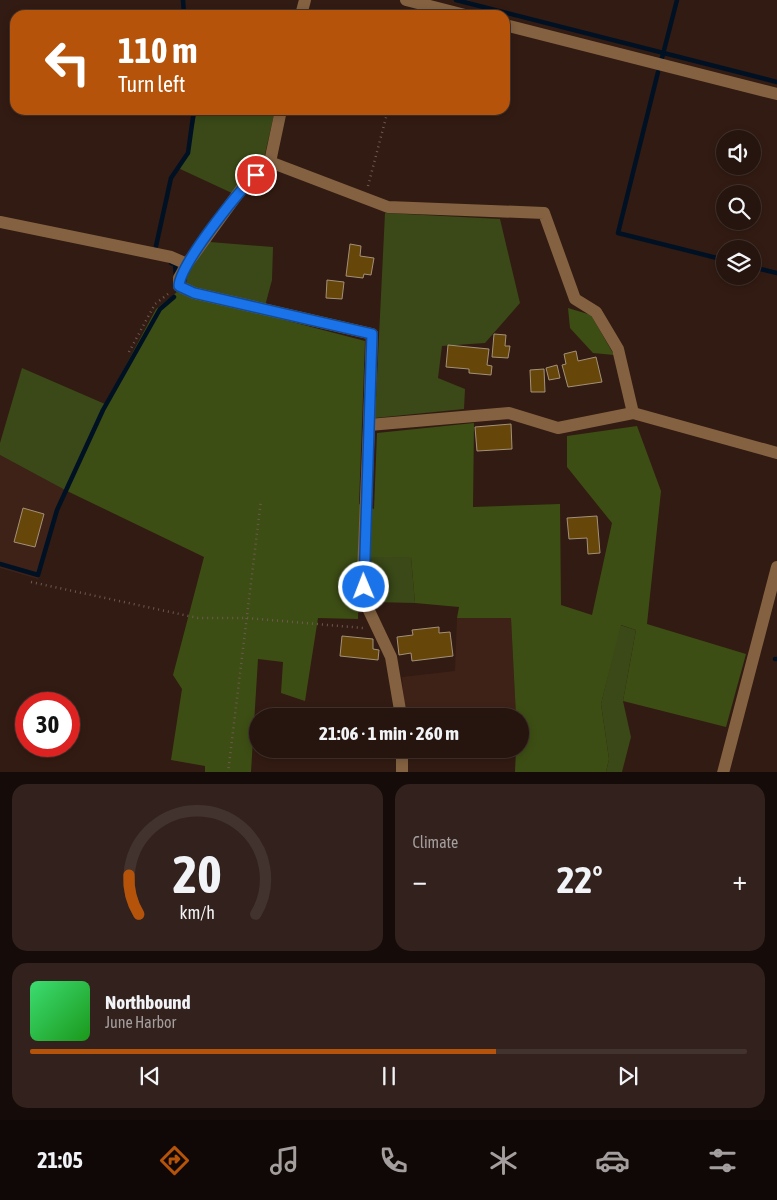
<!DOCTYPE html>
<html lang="en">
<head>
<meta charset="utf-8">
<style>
  :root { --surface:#26140e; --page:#32211c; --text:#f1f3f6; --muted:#a49e9e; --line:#42332e; --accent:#b45309 }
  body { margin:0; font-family:"Asap Condensed",sans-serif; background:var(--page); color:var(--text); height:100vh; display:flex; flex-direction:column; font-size:19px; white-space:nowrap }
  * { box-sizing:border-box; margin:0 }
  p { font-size:16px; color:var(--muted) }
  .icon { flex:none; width:28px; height:28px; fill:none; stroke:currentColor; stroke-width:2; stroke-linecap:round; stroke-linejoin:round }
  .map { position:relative; height:772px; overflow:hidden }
  .details { display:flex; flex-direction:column; gap:12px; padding:12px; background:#150b08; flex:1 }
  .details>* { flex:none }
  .top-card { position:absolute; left:10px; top:10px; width:500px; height:105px; border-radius:15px; box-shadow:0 2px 8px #0003,0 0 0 1px var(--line); background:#b45309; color:#fff; overflow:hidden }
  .fabs { position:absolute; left:716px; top:130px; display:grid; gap:10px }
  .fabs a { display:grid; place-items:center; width:45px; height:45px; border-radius:50%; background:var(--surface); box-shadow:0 2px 8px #0003,0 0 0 1px var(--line); font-size:25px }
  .speed { position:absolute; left:15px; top:692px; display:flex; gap:10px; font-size:25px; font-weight:700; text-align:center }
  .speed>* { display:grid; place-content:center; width:65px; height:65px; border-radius:50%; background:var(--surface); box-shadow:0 2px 8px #0003,0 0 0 1px var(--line); line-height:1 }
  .speed .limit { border:8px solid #d22; background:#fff; color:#111 }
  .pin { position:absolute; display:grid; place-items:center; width:42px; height:42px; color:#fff; margin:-21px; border:2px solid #fff; border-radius:50%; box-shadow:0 1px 5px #0007 }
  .me { position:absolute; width:55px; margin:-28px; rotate:359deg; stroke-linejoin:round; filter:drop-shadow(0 0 4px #0008) }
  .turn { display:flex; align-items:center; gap:18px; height:105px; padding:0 25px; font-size:22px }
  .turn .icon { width:65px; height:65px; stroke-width:2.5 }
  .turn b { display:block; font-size:35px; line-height:42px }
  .big { font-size:38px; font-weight:700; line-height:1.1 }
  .details .card { flex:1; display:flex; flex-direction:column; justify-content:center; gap:8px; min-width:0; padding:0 18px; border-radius:15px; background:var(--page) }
  .details .dial { align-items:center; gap:0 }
  .dial svg { height:130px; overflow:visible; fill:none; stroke:var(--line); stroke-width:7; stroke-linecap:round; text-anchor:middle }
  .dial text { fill:var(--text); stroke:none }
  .song { display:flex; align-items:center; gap:15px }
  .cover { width:60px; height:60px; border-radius:8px; background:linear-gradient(135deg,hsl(140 70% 55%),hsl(120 70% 35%)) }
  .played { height:5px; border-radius:2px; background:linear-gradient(90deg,var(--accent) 65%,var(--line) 65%) }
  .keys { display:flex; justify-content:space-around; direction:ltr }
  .heat { display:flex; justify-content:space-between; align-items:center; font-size:28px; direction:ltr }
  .details .tiles { flex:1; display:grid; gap:12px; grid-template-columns:1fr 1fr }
  .card:last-child { grid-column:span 2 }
  .trip { position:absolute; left:249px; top:708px; width:280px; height:50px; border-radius:25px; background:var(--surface); box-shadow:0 2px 8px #0003,0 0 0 1px var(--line); font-weight:700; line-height:50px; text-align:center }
  .tab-bar { display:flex; height:80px; justify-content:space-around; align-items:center; background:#0f0806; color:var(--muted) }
  .tab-bar .icon { width:35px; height:35px }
  .tab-bar .active { color:var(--accent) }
  .tab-bar b { font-size:22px; color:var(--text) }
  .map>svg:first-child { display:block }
</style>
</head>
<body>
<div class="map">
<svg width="777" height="773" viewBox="0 0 777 773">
  <rect width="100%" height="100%" fill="#321b12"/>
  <!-- built -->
  <g fill="#3f2217">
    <polygon points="0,455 65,490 38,579 0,568"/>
    <polygon points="457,618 511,618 516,716 405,716 402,677 455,671"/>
  </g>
  <!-- green -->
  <g fill="#3a4917">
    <polygon points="197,110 275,110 263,163 234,194 178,168 188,153"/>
    <polygon points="385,213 500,219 520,303 485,343 442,346 438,378 465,389 464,409 375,418"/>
    <polygon points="210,242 273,247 272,280 265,306 203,291 186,284 188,272"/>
    <polygon points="22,368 105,404 65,490 0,455 0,443"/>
    <polygon points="371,557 411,557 415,603 373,602"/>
    <polygon points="620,625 636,630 623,701 631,737 622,772 606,772 609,759 601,704"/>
  </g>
  <!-- forest -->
  <g fill="#3d4e14">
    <polygon points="177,292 365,341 359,504 374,509 377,433 474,423 473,507 560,504 561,605 592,615 612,523 567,467 567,436 637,426 661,491 647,624 746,654 726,727 623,701 636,630 621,625 601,704 609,759 606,772 515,772 516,749 520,749 520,716 516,716 511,618 457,618 459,607 415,603 411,557 360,557 358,619 318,618 305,701 281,693 283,662 258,659 251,772 205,772 205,766 171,760 182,689 173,675 204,557 65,490 105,404 156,309"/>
    <polygon points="568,308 591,315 614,355 593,353 570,328"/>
  </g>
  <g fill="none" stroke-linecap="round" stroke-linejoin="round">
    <!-- stream -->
    <g stroke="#001124" stroke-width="4.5">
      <polyline points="183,0 184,15"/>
      <polyline points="456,0 777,82"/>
      <polyline points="662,58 677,0"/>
      <polyline points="658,72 618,233 725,260"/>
      <polyline points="156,246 171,178 188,153 194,110"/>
      <polyline points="171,263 175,264 176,278"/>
      <polyline points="752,267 777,273"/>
      <polyline points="0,564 38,575 57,510 103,410 160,309 174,297"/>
      <polyline points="775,659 777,659"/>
    </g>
  </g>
  <!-- building -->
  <g fill="#67460a" stroke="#a29179">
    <polygon points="350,244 361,246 360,256 374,258 371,275 364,274 363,278 346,276"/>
    <polygon points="327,280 344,282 342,299 326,298"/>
    <polygon points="494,334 506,335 505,346 510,346 508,358 492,357"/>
    <polygon points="448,345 489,349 487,365 492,366 491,375 469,373 469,369 446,367"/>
    <polygon points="576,351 578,361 596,357 602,382 568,387 562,365 566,364 564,354"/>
    <polygon points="557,365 560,378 549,380 546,368"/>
    <polygon points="544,369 545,392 531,392 530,370"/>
    <polygon points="511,424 512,449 477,451 475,427"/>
    <polygon points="23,508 44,514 35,547 14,542"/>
    <polygon points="597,516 600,553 588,554 587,538 569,539 567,518"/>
    <polygon points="439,627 439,633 450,632 453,656 412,661 411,653 399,655 397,637 413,635 412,630"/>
    <polygon points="342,636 373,639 373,649 379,650 378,660 340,656"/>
  </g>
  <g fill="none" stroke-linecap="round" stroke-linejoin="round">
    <!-- path -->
    <g stroke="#6e5950" stroke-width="2.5" stroke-dasharray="1 4" stroke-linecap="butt">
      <polyline points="368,186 388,110"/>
      <polyline points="129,352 155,304 168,294"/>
      <polyline points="31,582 198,618 247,618 363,628"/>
      <polyline points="228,773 261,500"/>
    </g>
    <!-- street -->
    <g stroke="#846241" stroke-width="12">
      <polyline points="406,0 465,15"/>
      <polyline points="301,15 305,0"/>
      <polyline points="505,25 777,94"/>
      <polyline points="281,110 270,162 388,207 544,213 575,299 596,312 618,349 633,413"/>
      <polyline points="0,222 171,257 187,264 179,278 179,286 194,293 372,334 369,425"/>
      <polyline points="187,264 242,188 270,162"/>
      <polyline points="401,716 391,657 364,600 363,573 369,425 509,413 558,428 633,413 777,453"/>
      <polyline points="402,749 402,773"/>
      <polyline points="723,773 777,567"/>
    </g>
  </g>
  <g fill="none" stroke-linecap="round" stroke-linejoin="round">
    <!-- route casing -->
    <g stroke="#114b97" stroke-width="12">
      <path id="route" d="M 256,175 C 238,192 180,264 179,286 L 194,293 L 372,334 L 364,587"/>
    </g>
    <!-- route -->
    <use href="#route" stroke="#1a73e8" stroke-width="9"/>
  </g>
</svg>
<div class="fabs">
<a><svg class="icon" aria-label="sound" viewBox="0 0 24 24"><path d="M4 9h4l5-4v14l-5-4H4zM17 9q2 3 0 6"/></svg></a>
<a><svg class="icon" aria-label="search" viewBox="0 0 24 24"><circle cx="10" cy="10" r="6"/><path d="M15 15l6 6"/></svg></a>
<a><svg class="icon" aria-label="layers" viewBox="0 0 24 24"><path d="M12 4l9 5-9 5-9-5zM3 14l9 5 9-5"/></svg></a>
</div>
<div class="speed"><div class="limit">30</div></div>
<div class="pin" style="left:256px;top:175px;background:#d93025"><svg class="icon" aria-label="arrive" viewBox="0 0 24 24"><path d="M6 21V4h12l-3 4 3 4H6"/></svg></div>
<svg class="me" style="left:364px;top:587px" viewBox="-20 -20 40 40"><circle r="17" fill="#1a73e8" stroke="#fff" stroke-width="3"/><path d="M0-11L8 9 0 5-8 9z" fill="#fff"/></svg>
<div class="trip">21:06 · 1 min · 260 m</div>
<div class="top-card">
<div class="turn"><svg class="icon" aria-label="left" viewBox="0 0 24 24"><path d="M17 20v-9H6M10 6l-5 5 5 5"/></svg><div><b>110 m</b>Turn left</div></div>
</div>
</div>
<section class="details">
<div class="tiles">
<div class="card dial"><svg viewBox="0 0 100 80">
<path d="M14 69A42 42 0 1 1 86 69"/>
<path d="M14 69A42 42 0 0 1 8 45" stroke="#b45309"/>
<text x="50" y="56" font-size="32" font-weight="700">20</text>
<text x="50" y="72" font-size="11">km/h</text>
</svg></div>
<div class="card"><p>Climate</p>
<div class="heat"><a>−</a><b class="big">22°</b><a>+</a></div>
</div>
<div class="card">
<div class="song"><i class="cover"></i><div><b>Northbound</b><p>June Harbor</p></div></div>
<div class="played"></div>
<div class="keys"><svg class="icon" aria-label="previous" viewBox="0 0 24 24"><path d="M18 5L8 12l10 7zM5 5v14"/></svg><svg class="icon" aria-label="pause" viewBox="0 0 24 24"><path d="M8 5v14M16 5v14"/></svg><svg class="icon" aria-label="next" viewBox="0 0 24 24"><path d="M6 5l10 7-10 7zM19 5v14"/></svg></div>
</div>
</div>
</section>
<nav class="tab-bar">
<b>21:05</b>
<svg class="icon active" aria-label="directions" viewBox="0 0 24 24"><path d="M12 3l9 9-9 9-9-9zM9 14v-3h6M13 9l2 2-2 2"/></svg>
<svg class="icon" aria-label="music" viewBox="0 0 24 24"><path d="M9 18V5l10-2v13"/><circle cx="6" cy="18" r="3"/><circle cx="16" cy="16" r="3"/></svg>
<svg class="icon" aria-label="phone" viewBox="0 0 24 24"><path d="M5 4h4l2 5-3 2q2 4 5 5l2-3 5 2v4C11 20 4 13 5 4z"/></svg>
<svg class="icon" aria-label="climate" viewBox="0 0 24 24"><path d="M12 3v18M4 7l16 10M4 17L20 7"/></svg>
<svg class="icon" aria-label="car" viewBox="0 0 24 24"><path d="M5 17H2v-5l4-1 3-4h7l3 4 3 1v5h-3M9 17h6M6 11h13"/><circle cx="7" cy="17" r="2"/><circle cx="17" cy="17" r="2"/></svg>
<svg class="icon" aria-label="filters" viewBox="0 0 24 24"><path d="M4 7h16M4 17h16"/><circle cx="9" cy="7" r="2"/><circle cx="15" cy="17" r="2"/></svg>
</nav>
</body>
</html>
